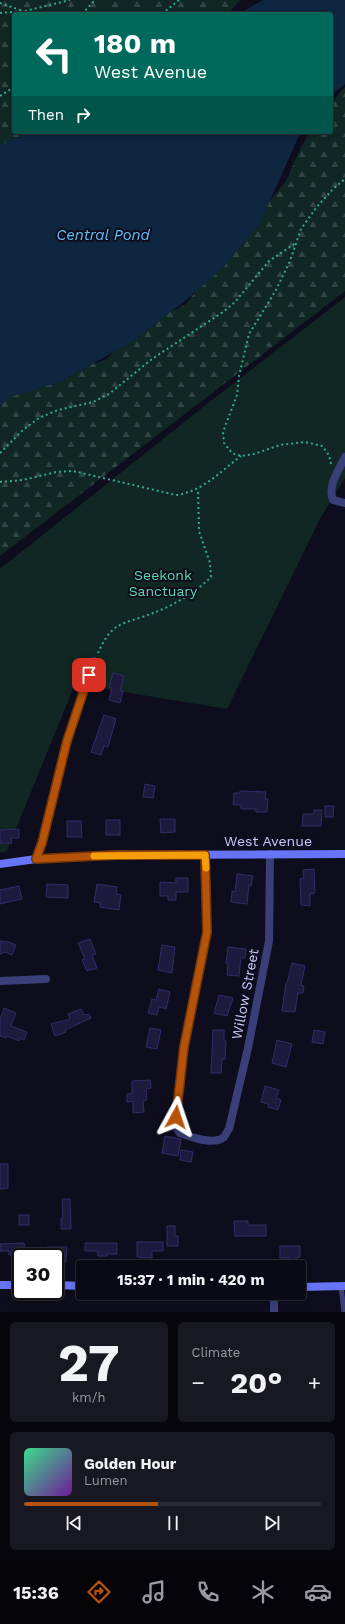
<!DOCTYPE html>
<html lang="en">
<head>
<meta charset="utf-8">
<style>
  :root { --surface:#0a0a16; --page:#181823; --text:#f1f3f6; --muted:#999aa1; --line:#2a2b35; --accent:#b45309 }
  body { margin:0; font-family:"Work Sans",sans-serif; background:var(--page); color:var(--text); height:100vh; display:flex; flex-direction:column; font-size:15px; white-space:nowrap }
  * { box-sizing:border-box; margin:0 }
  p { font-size:13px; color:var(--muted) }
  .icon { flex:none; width:22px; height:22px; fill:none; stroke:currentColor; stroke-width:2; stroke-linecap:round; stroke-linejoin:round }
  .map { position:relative; height:1312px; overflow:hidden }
  .side { display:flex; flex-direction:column; gap:10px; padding:10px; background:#06060c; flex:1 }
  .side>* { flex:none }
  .guide { position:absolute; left:12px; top:12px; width:321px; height:122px; border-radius:4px; box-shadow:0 2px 6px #0003,0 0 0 1px var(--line); background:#00695c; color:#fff; overflow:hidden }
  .speed { position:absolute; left:12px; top:1248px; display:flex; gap:8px; font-size:20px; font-weight:700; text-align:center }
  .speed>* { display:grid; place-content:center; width:52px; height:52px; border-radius:50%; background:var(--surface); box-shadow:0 2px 6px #0003,0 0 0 1px var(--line); line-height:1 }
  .speed .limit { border:2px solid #111; border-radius:6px; background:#fff; color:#111 }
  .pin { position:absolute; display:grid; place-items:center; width:34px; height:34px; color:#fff; margin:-17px; border-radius:8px; box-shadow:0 2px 6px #0006 }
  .me { position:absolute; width:44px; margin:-22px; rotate:5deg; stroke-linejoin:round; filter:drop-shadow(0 0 3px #0008) }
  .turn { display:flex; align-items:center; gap:14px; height:84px; padding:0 16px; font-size:18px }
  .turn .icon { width:52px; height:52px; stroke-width:2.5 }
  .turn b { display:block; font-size:28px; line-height:34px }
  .then { display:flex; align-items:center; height:38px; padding:0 16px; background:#0003; gap:8px; font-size:15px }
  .big { font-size:30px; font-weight:700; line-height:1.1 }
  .side .widget { flex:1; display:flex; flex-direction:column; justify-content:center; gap:6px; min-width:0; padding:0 14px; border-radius:6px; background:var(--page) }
  .side .dial { align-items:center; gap:0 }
  .dial b { font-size:52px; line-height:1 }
  .song { display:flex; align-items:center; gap:12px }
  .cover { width:48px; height:48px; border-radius:6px; background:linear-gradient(135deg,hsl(150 70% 55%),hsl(280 70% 35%)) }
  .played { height:4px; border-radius:2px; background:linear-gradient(90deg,var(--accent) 45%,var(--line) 45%) }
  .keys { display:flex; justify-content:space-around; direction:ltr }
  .heat { display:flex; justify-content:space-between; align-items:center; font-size:22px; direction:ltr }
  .side .tiles { flex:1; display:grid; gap:10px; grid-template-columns:1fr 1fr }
  .widget:last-child { grid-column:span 2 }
  .trip { position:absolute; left:76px; top:1260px; width:230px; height:40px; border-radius:4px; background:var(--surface); box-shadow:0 2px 6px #0003,0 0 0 1px var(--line); font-weight:700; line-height:40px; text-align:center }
  .dock { display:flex; height:64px; justify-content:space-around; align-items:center; background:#040409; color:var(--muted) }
  .dock .icon { width:28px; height:28px }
  .dock .on { color:var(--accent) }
  .dock b { font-size:18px; color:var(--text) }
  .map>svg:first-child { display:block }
</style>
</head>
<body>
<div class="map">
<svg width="345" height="1312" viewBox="0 0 345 1312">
  <defs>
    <pattern id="forest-firs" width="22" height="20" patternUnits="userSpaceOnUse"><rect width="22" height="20" fill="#102723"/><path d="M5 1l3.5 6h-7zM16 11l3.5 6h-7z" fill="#314544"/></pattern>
  </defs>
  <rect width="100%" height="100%" fill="#0e0d1d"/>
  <!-- forest -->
  <g fill="url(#forest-firs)">
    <polygon points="0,0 240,0 228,14 14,14 14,132 36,132 0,153"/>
    <polygon points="345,87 345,291 0,556 0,402 14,392 107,359 119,346 168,313 185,305 286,181 301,147 310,132 331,132 331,103"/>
  </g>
  <!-- park -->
  <polygon fill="#102723" points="345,297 345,478 321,517 227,709 75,684 7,851 0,853 0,569 212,400"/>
  <!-- water -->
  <g fill="#0e2640">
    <polygon points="263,0 345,0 345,84 331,95 331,14 238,14"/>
    <polygon points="29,132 302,132 298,138 260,223 222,269 185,301 133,341 60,382 10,397 0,406 0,145"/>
  </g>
  <!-- building -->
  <g fill="#1d1a3d" stroke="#322d68">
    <polygon points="113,673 124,676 120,691 123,691 120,703 109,700 112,688 109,687"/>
    <polygon points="104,715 116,719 108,747 104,746 101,755 91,752"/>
    <polygon points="145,784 155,786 153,798 143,797"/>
    <polygon points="240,791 266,792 265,799 268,799 267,812 256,812 256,809 241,809 241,805 233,805 234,793 240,793"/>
    <polygon points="325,806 334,806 333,817 325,817"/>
    <polygon points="314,810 322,810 321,826 302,826 303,814 314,814"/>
    <polygon points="160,819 175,819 175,832 161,833"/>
    <rect x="106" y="820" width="14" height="15"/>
    <polygon points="67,821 81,821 82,837 67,837"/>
    <polygon points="19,829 19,838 11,838 12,843 0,843 0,830"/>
    <polygon points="314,869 315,893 310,894 310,906 301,905 300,879 304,878 303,870"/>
    <polygon points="237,874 253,876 251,886 249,885 247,904 231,902 232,891 235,892"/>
    <polygon points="176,878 188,878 188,892 176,892 176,900 168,900 168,896 160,896 160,882 176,883"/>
    <polygon points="47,884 68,885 68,898 46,897"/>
    <polygon points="97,884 117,887 116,894 121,895 119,910 100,907 100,903 94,902"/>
    <polygon points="19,886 22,899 0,904 0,890"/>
    <polygon points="90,939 96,954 92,955 97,968 87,971 82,960 85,959 78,943"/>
    <polygon points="0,941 8,942 16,945 12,955 5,952 0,954"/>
    <polygon points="162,945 175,947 172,973 158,970"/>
    <polygon points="228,947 246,949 245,958 241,957 239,976 227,975 228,964 226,963"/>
    <polygon points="292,963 305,966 301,985 304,986 303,993 298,993 295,1012 282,1011 286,983 287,983"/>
    <polygon points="159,989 170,992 166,1009 159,1007 157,1015 148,1013 152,999 156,1000"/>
    <polygon points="219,995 233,998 227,1016 214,1013"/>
    <polygon points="4,1008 16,1013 11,1026 27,1032 24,1040 20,1038 19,1041 7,1036 6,1038 0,1036 0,1020"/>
    <polygon points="81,1009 84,1015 89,1014 91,1018 65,1030 66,1032 55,1036 51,1024 70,1019 68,1014"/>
    <polygon points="150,1028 161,1030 157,1049 146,1047"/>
    <polygon points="213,1030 224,1030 224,1041 226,1041 225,1059 222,1059 221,1073 211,1073"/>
    <polygon points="314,1030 325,1032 323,1044 312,1042"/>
    <polygon points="277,1040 292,1044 286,1067 272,1063"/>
    <polygon points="150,1080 151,1088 146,1089 147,1100 143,1101 144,1112 133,1113 133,1101 127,1102 127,1094 132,1093 132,1081"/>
    <polygon points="265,1086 279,1090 276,1098 281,1100 278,1110 268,1107 268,1104 261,1102"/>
    <polygon points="165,1136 181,1139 178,1156 162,1153"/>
    <polygon points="181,1150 193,1152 191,1162 180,1160"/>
    <polygon points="0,1164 8,1164 8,1188 0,1189"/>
    <polygon points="62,1199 70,1199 71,1229 61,1229 61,1218 63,1218"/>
    <rect x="19" y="1215" width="10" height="10"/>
    <polygon points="234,1221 248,1221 248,1225 266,1225 266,1236 235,1236"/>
    <polygon points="167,1226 175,1226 175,1236 178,1236 178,1246 167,1246"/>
    <polygon points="137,1242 163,1242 163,1251 152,1251 152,1258 137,1257"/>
    <polygon points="24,1243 25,1254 22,1254 22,1256 9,1255 9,1251 0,1251 0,1244"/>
    <polygon points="85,1243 117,1243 117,1254 107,1254 107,1256 98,1256 98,1251 85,1251"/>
    <polygon points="280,1246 300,1246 300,1257 296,1258 296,1261 289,1261 289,1258 280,1258"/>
    <polygon points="47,1247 67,1247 66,1262 55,1261 55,1257 47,1257"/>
  </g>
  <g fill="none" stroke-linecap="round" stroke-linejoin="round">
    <!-- path -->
    <g stroke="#33a994" stroke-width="2" stroke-dasharray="2 3" stroke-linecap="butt">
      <polyline points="0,3 23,11"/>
      <polyline points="0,13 25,11 70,0"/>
      <polyline points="82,14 95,0"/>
      <polyline points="162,14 179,0"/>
      <polyline points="0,96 14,87"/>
      <polyline points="0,453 23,430 39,418 58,410 93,402 109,394 152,359 223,312 235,302 269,261 296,243"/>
      <polyline points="331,464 329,455 322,446 305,442 280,445 254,454 241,456 232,453 224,443 223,432 237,395 239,376 249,334 276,290 290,261 301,229 316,208 333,189 345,179"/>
      <path d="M 0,482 L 23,480 L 56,472 L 73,471 L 176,495 C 202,492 221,471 241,456"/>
      <path d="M 98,653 C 102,644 109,631 118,626 C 129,620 142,618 153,613 C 173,606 196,592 211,577 L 210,563 L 199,531 L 198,489"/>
    </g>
    <!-- lane -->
    <polyline stroke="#3a3f7a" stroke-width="5" points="341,1286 344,1312"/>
    <!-- street -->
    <g stroke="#3a3f7a" stroke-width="8">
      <path d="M 345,457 C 339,470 327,486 333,500 L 345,503"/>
      <path d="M 205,855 L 207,932 L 184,1047 L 177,1106 L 176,1127 L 180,1133 C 191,1137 214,1146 224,1137 C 226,1135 227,1131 229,1129 L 248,1048 L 269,941 L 270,854"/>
      <polyline points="36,859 42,843 67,741 94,661"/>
      <polyline points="0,981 46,979"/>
      <polyline points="274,1293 274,1312"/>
    </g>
    <!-- secondary -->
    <g stroke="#6774f7" stroke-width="8">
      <polyline points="0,864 36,859 115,855 345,854"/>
      <polyline points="0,1285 21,1285"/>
      <polyline points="55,1285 83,1286"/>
      <polyline points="299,1287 345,1286"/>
    </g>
  </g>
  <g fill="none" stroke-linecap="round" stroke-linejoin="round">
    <!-- route casing -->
    <g stroke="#753606" stroke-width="10">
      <polyline id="route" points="89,675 67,741 42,843 36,859 115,855 205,855 207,932 184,1047 176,1117"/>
    </g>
    <!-- route -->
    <use href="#route" stroke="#b45309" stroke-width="7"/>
    <!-- slow -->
    <polyline stroke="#f59e0b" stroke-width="7" points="94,856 205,855 206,868"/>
  </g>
  <g text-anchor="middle" stroke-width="4" stroke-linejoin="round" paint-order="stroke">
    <!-- park labels -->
    <g font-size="14" fill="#5cd8ab" stroke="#0e0d1d">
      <text x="163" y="580">Seekonk<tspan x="163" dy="16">Sanctuary</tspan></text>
    </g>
    <!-- street labels -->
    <g font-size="14" fill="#cbcbfc" stroke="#0e0d1d">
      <text x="268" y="846">West Avenue</text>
      <text transform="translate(245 994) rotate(-79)" y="5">Willow Street</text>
    </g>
    <!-- water labels -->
    <g font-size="15" font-style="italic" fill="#5fc2f7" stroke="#0e0d1d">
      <text x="103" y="240">Central Pond</text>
    </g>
  </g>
</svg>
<div class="speed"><div class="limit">30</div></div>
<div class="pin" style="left:89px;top:675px;background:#d93025"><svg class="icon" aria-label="arrive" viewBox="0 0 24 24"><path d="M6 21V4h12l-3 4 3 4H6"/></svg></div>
<svg class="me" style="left:176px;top:1117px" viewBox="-20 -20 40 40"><path d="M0-17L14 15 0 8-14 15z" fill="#b45309" stroke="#fff" stroke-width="4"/></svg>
<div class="trip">15:37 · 1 min · 420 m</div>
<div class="guide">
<div class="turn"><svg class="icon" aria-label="left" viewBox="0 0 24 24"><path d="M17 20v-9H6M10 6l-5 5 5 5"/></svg><div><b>180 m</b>West Avenue</div></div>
<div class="then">Then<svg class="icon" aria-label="right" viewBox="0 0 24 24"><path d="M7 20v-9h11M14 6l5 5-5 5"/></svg></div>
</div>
</div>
<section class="side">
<div class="tiles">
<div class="widget dial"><b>27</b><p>km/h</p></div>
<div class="widget"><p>Climate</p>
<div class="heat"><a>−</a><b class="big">20°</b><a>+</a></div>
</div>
<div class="widget">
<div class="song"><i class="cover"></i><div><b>Golden Hour</b><p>Lumen</p></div></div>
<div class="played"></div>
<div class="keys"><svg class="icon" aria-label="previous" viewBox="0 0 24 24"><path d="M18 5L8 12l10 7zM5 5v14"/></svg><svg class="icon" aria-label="pause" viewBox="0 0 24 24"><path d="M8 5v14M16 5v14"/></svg><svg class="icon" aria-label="next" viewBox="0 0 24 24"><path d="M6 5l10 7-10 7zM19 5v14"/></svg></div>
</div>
</div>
</section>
<nav class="dock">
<b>15:36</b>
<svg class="icon on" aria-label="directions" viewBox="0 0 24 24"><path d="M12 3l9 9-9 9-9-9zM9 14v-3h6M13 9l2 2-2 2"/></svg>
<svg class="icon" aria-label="music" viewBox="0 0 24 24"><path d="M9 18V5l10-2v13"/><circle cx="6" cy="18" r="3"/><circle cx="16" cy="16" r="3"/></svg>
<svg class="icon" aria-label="phone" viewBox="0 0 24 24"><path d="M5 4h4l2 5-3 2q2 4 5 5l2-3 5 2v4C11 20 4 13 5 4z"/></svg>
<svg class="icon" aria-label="climate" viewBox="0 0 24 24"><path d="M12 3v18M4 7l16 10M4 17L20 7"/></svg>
<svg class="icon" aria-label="car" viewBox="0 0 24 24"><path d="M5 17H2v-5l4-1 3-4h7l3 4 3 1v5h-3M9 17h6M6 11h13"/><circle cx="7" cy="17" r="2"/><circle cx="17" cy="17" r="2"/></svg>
</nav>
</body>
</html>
